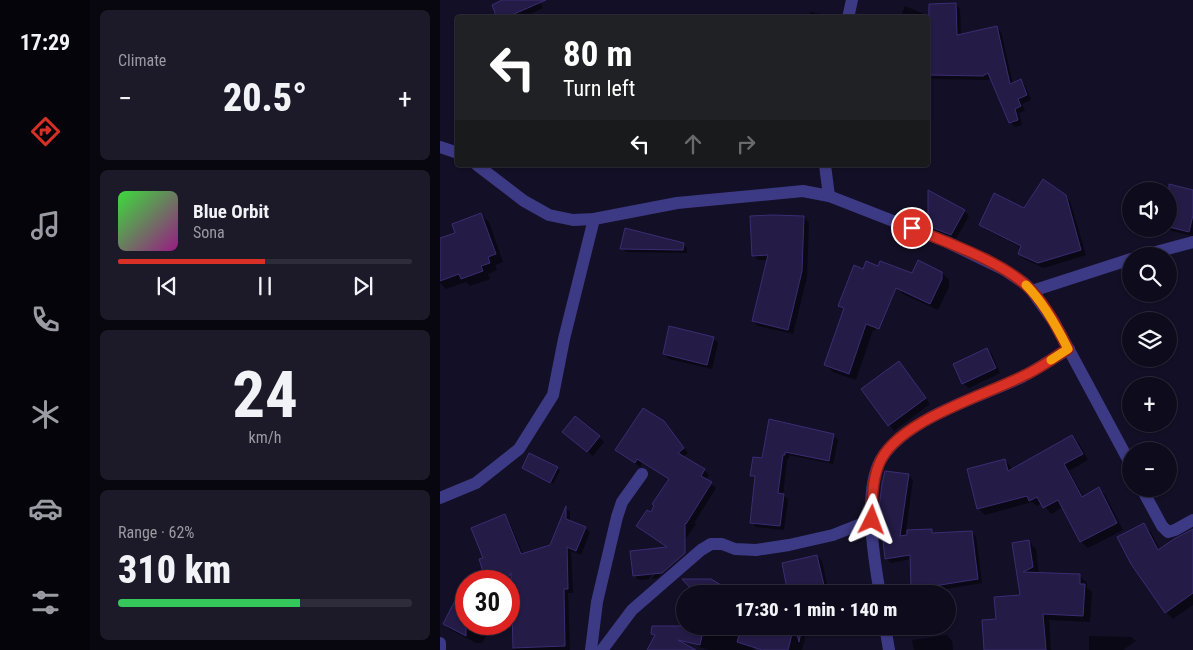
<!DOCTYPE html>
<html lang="en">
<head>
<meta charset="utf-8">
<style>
  :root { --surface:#0e0b1c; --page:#1c1929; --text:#f1f3f6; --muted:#9b9ba3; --line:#2e2b3b; --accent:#d93025 }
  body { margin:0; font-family:"Roboto Condensed",sans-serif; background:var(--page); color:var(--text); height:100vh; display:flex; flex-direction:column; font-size:19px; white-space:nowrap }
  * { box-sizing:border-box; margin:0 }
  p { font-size:16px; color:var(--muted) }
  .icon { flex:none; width:28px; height:28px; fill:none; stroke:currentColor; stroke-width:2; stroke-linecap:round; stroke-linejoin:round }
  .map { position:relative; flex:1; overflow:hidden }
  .details { display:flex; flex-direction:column; gap:10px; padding:10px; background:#08060f; width:350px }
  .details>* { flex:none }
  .guide { position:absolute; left:15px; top:15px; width:475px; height:152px; border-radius:5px; box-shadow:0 1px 4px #0004,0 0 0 1px var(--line); background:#202124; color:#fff; overflow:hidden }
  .fabs { position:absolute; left:682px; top:182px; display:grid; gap:10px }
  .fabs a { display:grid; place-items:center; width:55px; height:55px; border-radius:50%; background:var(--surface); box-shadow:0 1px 4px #0004,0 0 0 1px var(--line); font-size:25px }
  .speed { position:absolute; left:15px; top:570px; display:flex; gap:10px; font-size:25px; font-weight:700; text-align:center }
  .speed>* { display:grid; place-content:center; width:65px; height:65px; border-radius:50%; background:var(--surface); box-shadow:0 1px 4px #0004,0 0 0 1px var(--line); line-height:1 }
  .speed .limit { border:8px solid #d22; background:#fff; color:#111 }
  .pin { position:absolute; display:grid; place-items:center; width:42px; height:42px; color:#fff; margin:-21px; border:2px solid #fff; border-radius:50%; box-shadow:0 1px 5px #0007 }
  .me { position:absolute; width:55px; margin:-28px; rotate:3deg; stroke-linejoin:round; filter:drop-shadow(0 0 4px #0008) }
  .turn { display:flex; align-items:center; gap:18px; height:105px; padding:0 25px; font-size:22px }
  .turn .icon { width:65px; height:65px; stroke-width:2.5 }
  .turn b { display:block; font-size:35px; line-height:42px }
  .lanes { display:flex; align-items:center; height:48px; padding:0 25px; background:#0003; justify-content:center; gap:25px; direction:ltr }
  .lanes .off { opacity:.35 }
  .big { font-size:38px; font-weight:800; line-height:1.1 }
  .details .tile { flex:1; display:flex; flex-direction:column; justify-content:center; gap:8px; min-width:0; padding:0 18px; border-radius:8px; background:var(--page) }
  .details .dial { align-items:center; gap:0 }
  .dial b { font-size:65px; line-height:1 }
  .song { display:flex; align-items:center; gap:15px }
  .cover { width:60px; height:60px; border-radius:8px; background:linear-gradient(135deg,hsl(120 70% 55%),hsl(310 70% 35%)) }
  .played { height:5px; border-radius:2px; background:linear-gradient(90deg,var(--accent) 50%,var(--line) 50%) }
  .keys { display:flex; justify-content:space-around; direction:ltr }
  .heat { display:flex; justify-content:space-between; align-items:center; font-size:28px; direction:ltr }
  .charge { height:8px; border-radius:4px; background:linear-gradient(90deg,#34c759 62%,var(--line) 0) }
  .trip { position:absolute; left:236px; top:585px; width:280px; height:50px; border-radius:25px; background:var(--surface); box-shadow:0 1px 4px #0004,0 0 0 1px var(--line); font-weight:800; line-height:50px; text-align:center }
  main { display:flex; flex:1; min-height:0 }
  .dock { display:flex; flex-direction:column; width:90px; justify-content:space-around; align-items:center; background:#06040b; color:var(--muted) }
  .dock .icon { width:35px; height:35px }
  .dock .current { color:var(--accent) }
  .dock b { font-size:22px; color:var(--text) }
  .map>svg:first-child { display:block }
</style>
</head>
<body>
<main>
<nav class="dock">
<b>17:29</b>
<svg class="icon current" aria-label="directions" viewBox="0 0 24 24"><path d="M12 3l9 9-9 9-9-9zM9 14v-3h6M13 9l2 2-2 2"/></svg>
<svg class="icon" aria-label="music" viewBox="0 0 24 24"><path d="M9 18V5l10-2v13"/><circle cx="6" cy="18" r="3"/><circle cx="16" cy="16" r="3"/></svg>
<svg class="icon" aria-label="phone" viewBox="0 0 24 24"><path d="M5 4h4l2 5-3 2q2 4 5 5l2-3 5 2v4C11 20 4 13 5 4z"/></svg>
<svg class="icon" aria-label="climate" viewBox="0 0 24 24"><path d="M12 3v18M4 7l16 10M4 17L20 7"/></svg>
<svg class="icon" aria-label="car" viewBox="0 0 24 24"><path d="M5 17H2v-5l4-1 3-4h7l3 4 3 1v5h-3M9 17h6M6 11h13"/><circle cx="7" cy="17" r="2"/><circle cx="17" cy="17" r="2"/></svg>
<svg class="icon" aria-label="filters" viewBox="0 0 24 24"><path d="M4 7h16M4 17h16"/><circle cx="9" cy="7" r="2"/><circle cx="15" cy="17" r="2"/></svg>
</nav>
<section class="details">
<div class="tile"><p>Climate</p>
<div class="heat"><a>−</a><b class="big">20.5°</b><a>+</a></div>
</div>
<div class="tile">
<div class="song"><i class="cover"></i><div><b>Blue Orbit</b><p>Sona</p></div></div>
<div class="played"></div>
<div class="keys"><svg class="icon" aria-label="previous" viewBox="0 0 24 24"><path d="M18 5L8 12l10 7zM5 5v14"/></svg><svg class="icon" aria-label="pause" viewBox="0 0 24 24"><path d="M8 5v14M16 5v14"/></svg><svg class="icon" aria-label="next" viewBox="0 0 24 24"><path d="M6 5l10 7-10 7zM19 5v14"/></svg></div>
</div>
<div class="tile dial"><b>24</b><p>km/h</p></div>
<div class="tile"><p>Range · 62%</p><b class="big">310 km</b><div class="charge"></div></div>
</section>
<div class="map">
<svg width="753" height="650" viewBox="0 0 753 650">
  <rect width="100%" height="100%" fill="#130f26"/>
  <!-- shadow -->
  <g fill="#0007">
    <polygon points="65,0 99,0 103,8 82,18 59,18"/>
    <polygon points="515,4 520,9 521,35 556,27 561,32 573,84 580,80 585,85 591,100 582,104 585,111 579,113 582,125 575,127 570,122 551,78 548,80 493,79 488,75 488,18 460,18 465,6 491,17"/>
    <polygon points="370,12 391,16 393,18 369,18"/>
    <polygon points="729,185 753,191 753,236 724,229 729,229 728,191"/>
    <polygon points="625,196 630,201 646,255 604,268 584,259 579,254 582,248 545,229 540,224"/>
    <polygon points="524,211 529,216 516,239 494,231 489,226"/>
    <polygon points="41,215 49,222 63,262 55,265 57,270 48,274 50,279 30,286 26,282 6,289 0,283 0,240 17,233"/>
    <polygon points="364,217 369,223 367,277 353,334 318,326 313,321 328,260 318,260 313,255 312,218"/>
    <polygon points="243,244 247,248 247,253 186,252 181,248"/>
    <polygon points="502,273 509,280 509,287 498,310 463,294 456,287 472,274"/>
    <polygon points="449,276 435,331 433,330 416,380 393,372 386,365 405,311 400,306"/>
    <polygon points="273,338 278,343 272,369 229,359 224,354"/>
    <polygon points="547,349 552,354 560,373 529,388 523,383"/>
    <polygon points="464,368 490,404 454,431 423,389"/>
    <polygon points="228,428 248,453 243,457 264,470 269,475 266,480 276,488 254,523 256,524 218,578 212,579 231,551 228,551 209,578 210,579 199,580 194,576 228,548 198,526 211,514 230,480 202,463 200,467 177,450"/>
    <polygon points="394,436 398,440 393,464 349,455 349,459 347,459 343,495 348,499 344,530 316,527 312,522 316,480 312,475 323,459"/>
    <polygon points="632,436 639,443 648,460 629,471 644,497 659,489 665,495 683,530 648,548 641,542 623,507 611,514 602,503 597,506 592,502 545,515 538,508 565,460 571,467 572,470"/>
    <polygon points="129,437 159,437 164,442 153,456"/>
    <polygon points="90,455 120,470 113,484 83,468"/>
    <polygon points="468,475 473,480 465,537 491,530 496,534 532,532 536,537 542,583 499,590 477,591 472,586 471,559 451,563 446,558 448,540 444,536"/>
    <polygon points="126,508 130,512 130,522 145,528 150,532 141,555 131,551 133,593 128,593 130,650 74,650 72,583 69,590 69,581 47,581 41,560 45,558 64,516 69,521 83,554 111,546"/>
    <polygon points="703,525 711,532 720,550 753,538 753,605 733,619 726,612"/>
    <polygon points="589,542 596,549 599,574 640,576 647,583 647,588 652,592 650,622 609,620 611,650 546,650 557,620 581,596 573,544"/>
    <polygon points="377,556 382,561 389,594 350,594"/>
    <polygon points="18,597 26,601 26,624 52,624 42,643 36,643 9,629 4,624"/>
    <polygon points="257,626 286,628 285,626 368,626 362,650 320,650 319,632 313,650 270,650 259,647 254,643"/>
    <polygon points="507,635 512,641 513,650 474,650 472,640"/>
    <polygon points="649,636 691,637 696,641 683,650 649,650"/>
  </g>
  <!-- building -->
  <g fill="#241b47" stroke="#3b2d73">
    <polygon points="62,0 106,0 65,18 57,18 52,5"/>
    <polygon points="516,3 517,35 557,26 570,84 581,79 587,95 578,99 581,106 575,109 578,120 569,123 548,73 543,76 488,75 489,4"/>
    <polygon points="603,179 626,195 641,250 598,263 578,254 581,246 539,225 554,193 584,208"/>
    <polygon points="729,184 753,190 753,215 749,232 729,227"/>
    <polygon points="488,190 525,210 511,235 488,226 491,220 488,219"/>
    <polygon points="41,213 56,254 48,257 50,263 41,266 43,271 21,279 19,274 0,281 0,238 15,233 12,224"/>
    <polygon points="332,215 364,216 362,271 348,330 312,321 328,255 312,256 310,216"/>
    <polygon points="185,228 244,243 243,250 180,249"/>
    <polygon points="478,260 502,272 502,279 490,304 456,288 439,329 426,324 409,374 384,365 404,308 398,306 414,265 423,269 426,261 438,266 440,261 472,273"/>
    <polygon points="229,326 274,337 267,365 223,354"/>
    <polygon points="547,348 556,368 522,384 513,364"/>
    <polygon points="459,361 486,398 448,426 421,389"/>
    <polygon points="203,408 224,421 244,448 238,453 265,469 261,476 272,482 246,524 245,523 245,553 222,573 193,576 190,551 227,547 196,526 207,510 211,512 214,506 212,504 229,479 197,459 195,463 175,450"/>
    <polygon points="135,416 160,436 147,452 122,432"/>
    <polygon points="329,419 394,434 389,461 345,452 345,455 343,455 338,493 344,494 340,526 310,523 315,476 310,476 313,457 322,458"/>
    <polygon points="632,435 643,454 624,464 642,497 659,487 677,523 640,542 618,500 603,508 597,497 589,501 587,496 537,509 527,469 565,459 568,471"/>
    <polygon points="89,453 118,467 110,483 82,468"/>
    <polygon points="445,471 469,474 460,536 467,535 467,530 492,529 492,533 532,531 538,579 494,586 471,587 470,555 445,559 443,540 453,538 443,537 439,508 442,484"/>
    <polygon points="126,506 126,519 146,527 136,551 127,547 128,589 124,589 125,646 73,648 71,573 66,581 46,581 39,559 43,558 31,528 65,514 81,554 110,545"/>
    <polygon points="704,523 718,550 734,539 753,529 753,593 725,613 691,564 677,537"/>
    <polygon points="589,540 593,567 583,572 640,574 640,584 645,584 643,616 603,614 606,650 544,650 542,620 556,619 554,597 580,595 572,543"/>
    <polygon points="377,555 386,594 348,594 342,563"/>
    <polygon points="26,579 26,636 3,624"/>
    <polygon points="242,579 271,579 291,591 288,594 251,594 252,590"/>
    <polygon points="245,618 245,626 264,626 260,645 238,640 256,650 207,650 215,635 211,634 212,626 243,626"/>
    <polygon points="302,626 354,626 348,650 322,650 297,642"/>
    <polygon points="355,626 362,626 359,642"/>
  </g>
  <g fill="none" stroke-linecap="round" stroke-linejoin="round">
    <!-- minor -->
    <g stroke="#3d3a85" stroke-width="12">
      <polyline points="408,18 412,0"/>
      <polyline points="0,147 18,153"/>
      <polyline points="37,165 84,201 109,215 133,220 154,219 237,203 363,191 389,196 507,242 563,269 584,283 592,291 614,322 691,465"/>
      <polyline points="385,165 389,196"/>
      <polyline points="701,256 753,242"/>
      <polyline points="592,291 691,259"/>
      <polyline points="702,489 722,526 728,532 735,530 753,520"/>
      <polyline points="0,498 36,483 79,449 113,395 124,339 154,219"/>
      <path d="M 440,594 C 434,559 423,494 440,461 C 463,419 540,397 582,377 C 598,369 613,358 629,349"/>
      <polyline points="445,626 449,650"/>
      <polyline points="0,643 0,649"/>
      <polyline points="151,650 157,602 177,517 182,502 202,474"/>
      <polyline points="162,650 192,610 261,550 271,544 282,544 295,549 316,550 349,545 393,535 431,520"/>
    </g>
  </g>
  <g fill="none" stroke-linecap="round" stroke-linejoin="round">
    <!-- route casing -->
    <g stroke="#8d1f18" stroke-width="12">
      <path id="route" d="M 432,520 C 432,501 432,481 439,464 C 456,421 544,396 583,376 C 599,369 613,358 628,349 C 618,329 607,307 591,290 C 566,263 506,242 472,228"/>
    </g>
    <!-- route -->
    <use href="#route" stroke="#d93025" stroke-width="9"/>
    <!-- slow -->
    <path stroke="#f59e0b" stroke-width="9" d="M 586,285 C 604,303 617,327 628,349 L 611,360"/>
  </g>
</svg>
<div class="fabs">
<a><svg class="icon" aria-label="sound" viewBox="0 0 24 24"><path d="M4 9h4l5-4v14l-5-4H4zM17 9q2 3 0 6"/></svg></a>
<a><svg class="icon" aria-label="search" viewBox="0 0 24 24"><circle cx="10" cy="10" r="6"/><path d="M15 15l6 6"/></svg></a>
<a><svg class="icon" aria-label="layers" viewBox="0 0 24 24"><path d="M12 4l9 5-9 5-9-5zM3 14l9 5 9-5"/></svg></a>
<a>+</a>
<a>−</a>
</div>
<div class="speed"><div class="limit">30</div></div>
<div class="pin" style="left:472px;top:228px;background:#d93025"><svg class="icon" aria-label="arrive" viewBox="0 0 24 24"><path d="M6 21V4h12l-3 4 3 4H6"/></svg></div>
<svg class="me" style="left:432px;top:520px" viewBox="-20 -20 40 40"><path d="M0-17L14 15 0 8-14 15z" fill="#d93025" stroke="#fff" stroke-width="4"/></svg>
<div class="trip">17:30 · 1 min · 140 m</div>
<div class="guide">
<div class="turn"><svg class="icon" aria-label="left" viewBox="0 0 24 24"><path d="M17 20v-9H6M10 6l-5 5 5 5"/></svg><div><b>80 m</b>Turn left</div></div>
<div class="lanes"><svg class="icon" aria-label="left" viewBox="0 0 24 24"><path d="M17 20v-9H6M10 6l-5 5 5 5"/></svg><svg class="icon off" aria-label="ahead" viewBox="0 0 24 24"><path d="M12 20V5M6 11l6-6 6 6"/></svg><svg class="icon off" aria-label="right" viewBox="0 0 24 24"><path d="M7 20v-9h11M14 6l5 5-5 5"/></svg></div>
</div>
</div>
</main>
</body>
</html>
